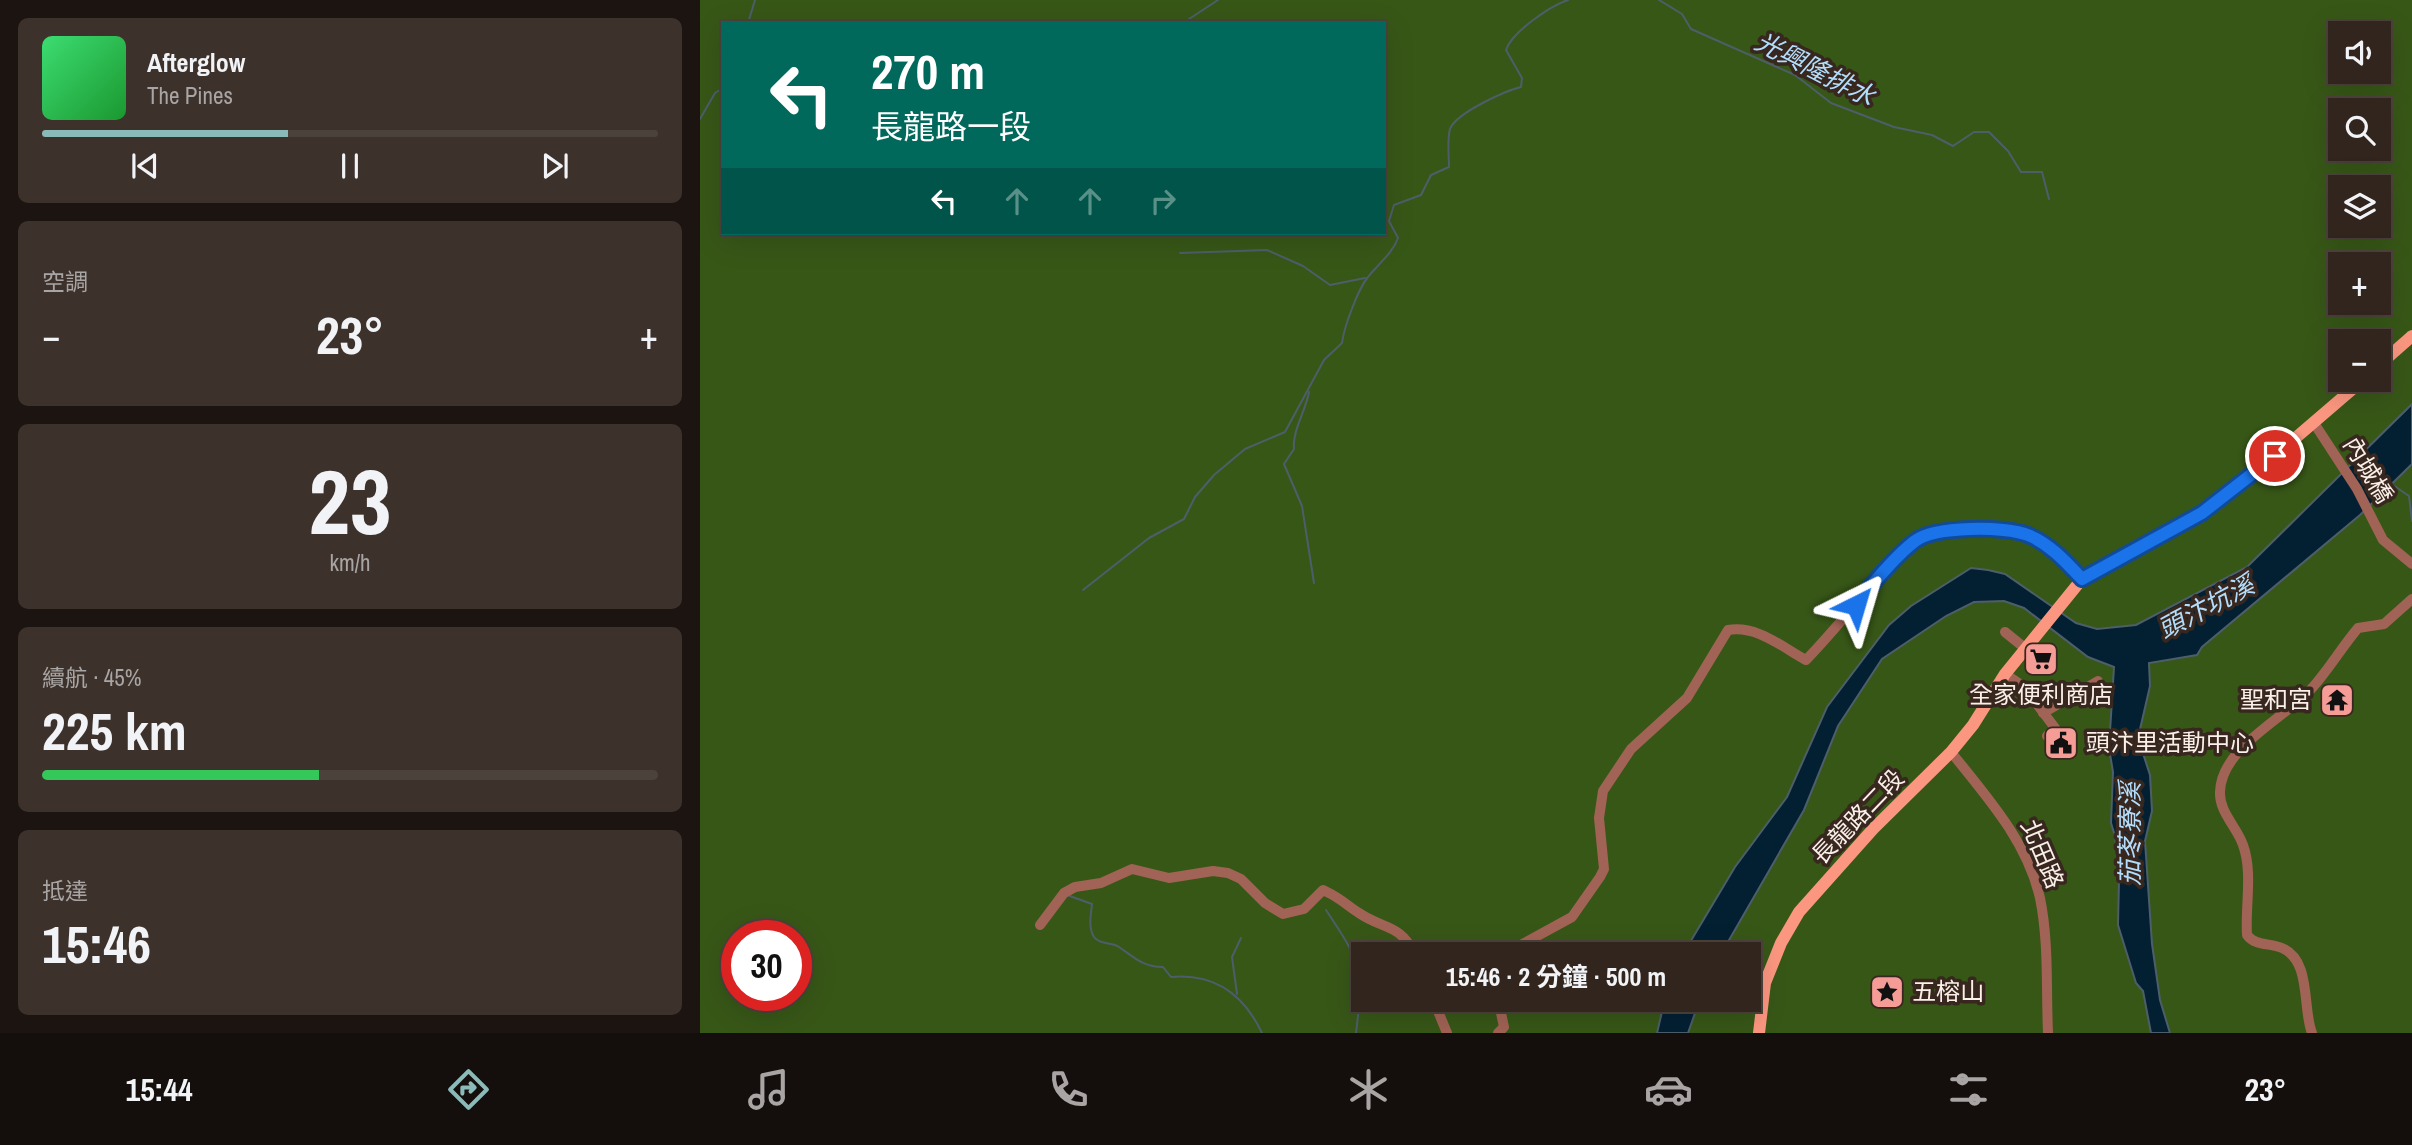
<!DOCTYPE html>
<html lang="zh-TW">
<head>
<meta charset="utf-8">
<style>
  :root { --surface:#31251e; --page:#3d312b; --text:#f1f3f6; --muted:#a8a5a4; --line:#4c423c; --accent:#8bbbb9 }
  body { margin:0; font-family:"Archivo Narrow","Noto Sans TC",sans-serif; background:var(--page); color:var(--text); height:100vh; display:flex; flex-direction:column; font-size:26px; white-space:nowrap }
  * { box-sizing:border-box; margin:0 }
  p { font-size:23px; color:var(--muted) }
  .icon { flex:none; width:38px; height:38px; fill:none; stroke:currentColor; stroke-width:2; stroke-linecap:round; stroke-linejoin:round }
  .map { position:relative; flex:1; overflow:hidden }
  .side { display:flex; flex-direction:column; gap:18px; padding:18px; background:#1b1410; width:700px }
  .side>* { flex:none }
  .banner { position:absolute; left:21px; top:21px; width:665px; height:214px; border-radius:0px; box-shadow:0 7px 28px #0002,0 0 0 2px var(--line); background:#00695c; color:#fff; overflow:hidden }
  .buttons { position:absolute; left:1628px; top:21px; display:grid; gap:14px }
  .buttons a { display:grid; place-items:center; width:63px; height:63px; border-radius:0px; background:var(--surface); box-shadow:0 7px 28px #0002,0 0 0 2px var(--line); font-size:35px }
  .speed { position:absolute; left:21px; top:920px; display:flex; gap:14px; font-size:35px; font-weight:700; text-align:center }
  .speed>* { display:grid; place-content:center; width:91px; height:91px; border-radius:50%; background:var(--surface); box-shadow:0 7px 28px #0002,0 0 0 2px var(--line); line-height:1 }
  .speed .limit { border:10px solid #d22; background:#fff; color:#111 }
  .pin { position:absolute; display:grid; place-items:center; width:60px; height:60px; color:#fff; margin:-30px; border:4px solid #fff; border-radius:50%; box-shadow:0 2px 7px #0007 }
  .me { position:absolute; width:77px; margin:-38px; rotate:40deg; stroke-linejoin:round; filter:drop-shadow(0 0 5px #0008) }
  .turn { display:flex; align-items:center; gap:24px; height:147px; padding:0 35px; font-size:32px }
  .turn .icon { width:91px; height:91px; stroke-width:2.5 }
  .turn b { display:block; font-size:49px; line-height:60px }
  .lanes { display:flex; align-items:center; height:66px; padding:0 35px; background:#0003; justify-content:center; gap:35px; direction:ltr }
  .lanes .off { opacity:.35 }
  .big { font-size:52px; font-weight:700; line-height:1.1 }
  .side .tile { flex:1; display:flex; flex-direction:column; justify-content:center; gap:10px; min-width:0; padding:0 24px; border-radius:10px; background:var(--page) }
  .side .dial { align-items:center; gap:0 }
  .dial b { font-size:91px; line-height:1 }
  .song { display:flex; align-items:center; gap:21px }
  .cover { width:84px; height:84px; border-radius:10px; background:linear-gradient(135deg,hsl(140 70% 55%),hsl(130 70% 35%)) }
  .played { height:7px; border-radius:4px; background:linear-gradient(90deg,var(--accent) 40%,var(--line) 40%) }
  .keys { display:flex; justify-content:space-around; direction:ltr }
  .heat { display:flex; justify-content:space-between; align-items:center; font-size:38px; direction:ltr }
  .charge { height:10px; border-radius:5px; background:linear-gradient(90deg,#34c759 45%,var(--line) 0) }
  .trip { position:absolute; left:651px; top:942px; width:410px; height:70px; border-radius:0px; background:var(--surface); box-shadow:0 7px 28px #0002,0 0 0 2px var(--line); font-weight:700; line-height:70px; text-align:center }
  .tabs { display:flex; height:112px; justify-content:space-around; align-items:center; background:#140f0c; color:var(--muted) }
  .tabs .icon { width:49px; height:49px }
  .tabs .current { color:var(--accent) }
  .tabs b { font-size:32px; color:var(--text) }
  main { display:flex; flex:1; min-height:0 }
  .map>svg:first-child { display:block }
</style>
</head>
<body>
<main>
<section class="side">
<div class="tile">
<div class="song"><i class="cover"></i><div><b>Afterglow</b><p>The Pines</p></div></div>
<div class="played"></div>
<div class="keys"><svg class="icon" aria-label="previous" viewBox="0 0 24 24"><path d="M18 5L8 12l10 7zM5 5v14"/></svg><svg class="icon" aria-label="pause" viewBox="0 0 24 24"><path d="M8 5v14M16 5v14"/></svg><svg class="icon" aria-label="next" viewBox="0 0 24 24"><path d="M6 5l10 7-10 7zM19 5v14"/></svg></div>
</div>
<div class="tile"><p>空調</p>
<div class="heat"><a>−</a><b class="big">23°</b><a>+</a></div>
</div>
<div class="tile dial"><b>23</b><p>km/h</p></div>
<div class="tile"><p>續航 · 45%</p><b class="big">225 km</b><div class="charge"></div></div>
<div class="tile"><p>抵達</p><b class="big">15:46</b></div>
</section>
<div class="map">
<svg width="1712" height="1033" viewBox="0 0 1712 1033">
  <rect width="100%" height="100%" fill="#413128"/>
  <!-- green -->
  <path fill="#375717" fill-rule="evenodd" d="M 0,0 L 1712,0 L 1712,1033 L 0,1033 ZM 23,23 L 684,23 L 684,233 L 23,233 ZM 1640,33 L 1678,33 L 1678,72 L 1640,72 ZM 1640,110 L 1678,110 L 1678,149 L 1640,149 ZM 1640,187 L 1678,187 L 1678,226 L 1640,226 ZM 1640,264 L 1678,264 L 1678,303 L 1640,303 ZM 1640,341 L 1678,341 L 1678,380 L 1640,380 ZM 37,936 L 96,936 L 96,996 L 37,996 ZM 663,954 L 1048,954 L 1048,999 L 663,999 Z"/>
  <!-- water -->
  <g fill="#032033" stroke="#4d5e6a" stroke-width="2">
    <polygon points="1712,404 1712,464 1660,515 1502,647 1497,655 1449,663 1450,686 1438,738 1450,775 1452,811 1445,841 1452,944 1460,1000 1470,1033 1451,1033 1443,991 1436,983 1418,925 1419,881 1415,836 1411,823 1413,772 1409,748 1414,667 1388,657 1324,608 1304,601 1274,602 1246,616 1182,659 1138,726 1104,810 1021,954 983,954 1035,867 1087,797 1127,707 1189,625 1211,606 1271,568 1288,570 1305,574 1376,623 1397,629 1436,625 1547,567"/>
    <polygon points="965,999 1000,999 988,1033 957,1033"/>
  </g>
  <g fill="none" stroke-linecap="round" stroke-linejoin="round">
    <!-- stream -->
    <g stroke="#4d5e6a" stroke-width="2">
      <polyline points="959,0 982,14 991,29 1095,75 1131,103 1194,127 1232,135 1253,146 1274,132 1289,132 1308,151 1321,172 1342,172 1349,199"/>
      <polyline points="48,23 55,0"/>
      <polyline points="483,23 518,0"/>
      <polyline points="0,119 15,93 23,88"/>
      <polyline points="480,253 567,250 603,266 630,285 665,278"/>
      <path d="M 609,392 C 606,410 592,431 594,449 L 584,464 L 602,506 L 614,583"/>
      <polyline points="1690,483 1709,496 1712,521"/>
      <path d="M 383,590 L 449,538 L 484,519 L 495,497 L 514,475 L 545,449 L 585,432 L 624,360 L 642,343 C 644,327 658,289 668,277 C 678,264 693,253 698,238 L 689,221 L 694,205 L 721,195 L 731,175 L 749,167 C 749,157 747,139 750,129 C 756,113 805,91 821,87 L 822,78 L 806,50 C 812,32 850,6 868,0"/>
      <path d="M 367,895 L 392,904 C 391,914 388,928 394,937 C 400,945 412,942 419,947 C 435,958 443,967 463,967 L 471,977 C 515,973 544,995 562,1033"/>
      <path d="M 626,910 C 662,964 664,969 656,1033"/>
      <polyline points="537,994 532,957 541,938"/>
    </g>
    <!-- minor -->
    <g stroke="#a16355" stroke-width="10">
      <polyline points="1614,423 1657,489 1683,540 1712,564"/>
      <polyline points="1305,632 1326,649"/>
      <polyline points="1305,674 1324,687 1355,728 1347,736"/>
      <polyline points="1343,713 1398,681"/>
      <path d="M 1251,752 C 1287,797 1327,841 1340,898 C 1349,942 1346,989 1348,1033"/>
      <path d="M 340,925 L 364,893 L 375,887 L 401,883 L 432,869 L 469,878 L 513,871 L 528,873 L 541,879 L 565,903 L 583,914 L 604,909 L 623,890 L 627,892 C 640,898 648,906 659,913 C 684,930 699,923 715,954"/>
      <path d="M 814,954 L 819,946 L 872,917 L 900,877 L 904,869 L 899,818 L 903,791 L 931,749 L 987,698 L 1028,630 C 1057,625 1082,647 1106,660 C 1137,628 1164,592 1196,561 C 1203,554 1210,543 1219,539 C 1241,527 1306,525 1329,536 C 1351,546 1366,562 1382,579"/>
      <polyline points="733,999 747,1033"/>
      <polyline points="798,1033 804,1027 798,999"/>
      <path d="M 1612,1033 C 1602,1008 1612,961 1582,948 C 1570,943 1555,946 1547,935 C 1545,907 1553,872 1543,845 C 1537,827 1519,812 1520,792 C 1521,747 1586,718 1613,687 C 1629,669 1642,647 1658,628 L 1684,624 L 1712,599"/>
    </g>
    <!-- major -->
    <g stroke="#fb9780" stroke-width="12">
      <polyline points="1678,366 1712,336"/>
      <polyline points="1059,1033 1065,983 1081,943 1099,912 1173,829 1251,752 1273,725 1305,674 1382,579 1465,535 1536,489 1663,380"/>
    </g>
  </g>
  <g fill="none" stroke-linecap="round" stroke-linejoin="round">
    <!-- route casing -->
    <g stroke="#114b97" stroke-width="18">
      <path id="route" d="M 1156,605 C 1173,583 1193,558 1215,541 C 1235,526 1305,526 1328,535 C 1350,544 1366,562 1382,579 L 1502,513 L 1575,456"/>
    </g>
    <!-- route -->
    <use href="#route" stroke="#1a73e8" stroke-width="12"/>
  </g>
  <!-- icons -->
  <defs>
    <g id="supermarket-square" transform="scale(1.75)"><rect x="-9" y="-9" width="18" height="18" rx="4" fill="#f59c96" stroke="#37271e"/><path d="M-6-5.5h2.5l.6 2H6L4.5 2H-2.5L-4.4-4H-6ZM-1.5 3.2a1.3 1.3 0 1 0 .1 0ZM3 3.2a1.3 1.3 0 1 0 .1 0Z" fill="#111"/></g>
    <g id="temple-square" transform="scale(1.75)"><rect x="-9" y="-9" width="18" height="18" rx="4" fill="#f59c96" stroke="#37271e"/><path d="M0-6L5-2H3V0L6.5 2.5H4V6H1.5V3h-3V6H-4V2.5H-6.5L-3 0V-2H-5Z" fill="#111"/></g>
    <g id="civic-square" transform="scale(1.75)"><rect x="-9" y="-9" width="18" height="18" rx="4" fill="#f59c96" stroke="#37271e"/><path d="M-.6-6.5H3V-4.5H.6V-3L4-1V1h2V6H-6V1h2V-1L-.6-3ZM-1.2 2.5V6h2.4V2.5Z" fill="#111"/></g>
    <g id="sight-square" transform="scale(1.75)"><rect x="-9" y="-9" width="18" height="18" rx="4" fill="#f59c96" stroke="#37271e"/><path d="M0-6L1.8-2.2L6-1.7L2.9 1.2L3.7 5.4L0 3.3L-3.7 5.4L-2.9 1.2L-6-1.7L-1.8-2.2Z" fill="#111"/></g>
  </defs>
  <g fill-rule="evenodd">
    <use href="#supermarket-square" x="1341" y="659"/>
    <use href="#temple-square" x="1637" y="700"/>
    <use href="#civic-square" x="1361" y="743"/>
    <use href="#sight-square" x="1187" y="992"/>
  </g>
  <g text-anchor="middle" stroke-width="7" stroke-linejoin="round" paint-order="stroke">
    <!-- street labels -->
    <g font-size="24" fill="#faefe9" stroke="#37271e">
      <text transform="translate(1668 470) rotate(59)" y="8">內城橋</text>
      <text transform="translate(1158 817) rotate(-46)" y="8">長龍路二段</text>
      <text transform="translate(1342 854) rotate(67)" y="8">北田路</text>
    </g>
    <!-- poi labels -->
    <g font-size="24" fill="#faefe9" stroke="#37271e" text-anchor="start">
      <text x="1341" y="703" text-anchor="middle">全家便利商店</text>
      <text x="1612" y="708" text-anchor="end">聖和宮</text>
      <text x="1386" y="751">頭汴里活動中心</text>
      <text x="1212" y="1000">五榕山</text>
    </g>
    <!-- water labels -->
    <g font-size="26" font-style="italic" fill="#b3ddfc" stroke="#37271e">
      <text transform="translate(1115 69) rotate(27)" y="9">光興隆排水</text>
      <text transform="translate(1506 607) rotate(-28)" y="9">頭汴坑溪</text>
      <text transform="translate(1430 834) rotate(-90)" y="9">茄苳寮溪</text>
    </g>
  </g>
</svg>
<div class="buttons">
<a><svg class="icon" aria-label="sound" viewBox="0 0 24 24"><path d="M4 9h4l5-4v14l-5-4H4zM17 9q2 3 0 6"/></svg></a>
<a><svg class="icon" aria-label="search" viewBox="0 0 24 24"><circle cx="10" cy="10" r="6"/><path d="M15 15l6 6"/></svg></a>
<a><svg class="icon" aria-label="layers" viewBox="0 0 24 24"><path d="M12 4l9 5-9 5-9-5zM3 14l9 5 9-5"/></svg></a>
<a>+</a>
<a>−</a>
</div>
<div class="speed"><div class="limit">30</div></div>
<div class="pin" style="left:1575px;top:456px;background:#d93025"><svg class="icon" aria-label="arrive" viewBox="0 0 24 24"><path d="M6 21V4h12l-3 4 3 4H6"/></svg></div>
<svg class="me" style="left:1156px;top:605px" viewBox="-20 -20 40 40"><path d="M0-17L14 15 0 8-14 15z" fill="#1a73e8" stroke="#fff" stroke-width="4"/></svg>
<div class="trip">15:46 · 2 分鐘 · 500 m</div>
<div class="banner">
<div class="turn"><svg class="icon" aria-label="left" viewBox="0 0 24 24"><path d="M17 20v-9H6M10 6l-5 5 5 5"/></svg><div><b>270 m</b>長龍路一段</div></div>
<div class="lanes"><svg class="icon" aria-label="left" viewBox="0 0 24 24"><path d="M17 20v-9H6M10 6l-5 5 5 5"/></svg><svg class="icon off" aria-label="ahead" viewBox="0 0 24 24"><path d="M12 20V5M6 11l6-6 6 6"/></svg><svg class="icon off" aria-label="ahead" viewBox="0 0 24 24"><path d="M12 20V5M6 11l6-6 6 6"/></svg><svg class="icon off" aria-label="right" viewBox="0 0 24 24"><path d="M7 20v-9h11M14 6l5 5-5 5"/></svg></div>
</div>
</div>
</main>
<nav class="tabs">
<b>15:44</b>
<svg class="icon current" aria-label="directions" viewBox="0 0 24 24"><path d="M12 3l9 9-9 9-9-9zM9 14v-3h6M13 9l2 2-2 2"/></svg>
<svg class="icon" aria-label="music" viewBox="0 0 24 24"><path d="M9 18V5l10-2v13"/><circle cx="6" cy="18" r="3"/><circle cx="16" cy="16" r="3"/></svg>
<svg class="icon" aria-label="phone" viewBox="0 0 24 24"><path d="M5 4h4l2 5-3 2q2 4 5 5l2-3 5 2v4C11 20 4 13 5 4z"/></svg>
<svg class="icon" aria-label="climate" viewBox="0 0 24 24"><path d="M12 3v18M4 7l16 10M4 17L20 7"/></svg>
<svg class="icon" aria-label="car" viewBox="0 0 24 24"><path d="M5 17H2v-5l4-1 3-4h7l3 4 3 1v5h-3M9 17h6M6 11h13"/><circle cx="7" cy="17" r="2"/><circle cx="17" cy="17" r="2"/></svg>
<svg class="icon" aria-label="filters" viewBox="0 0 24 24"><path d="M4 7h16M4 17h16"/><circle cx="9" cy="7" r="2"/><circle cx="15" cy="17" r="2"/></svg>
<b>23°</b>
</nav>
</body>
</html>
